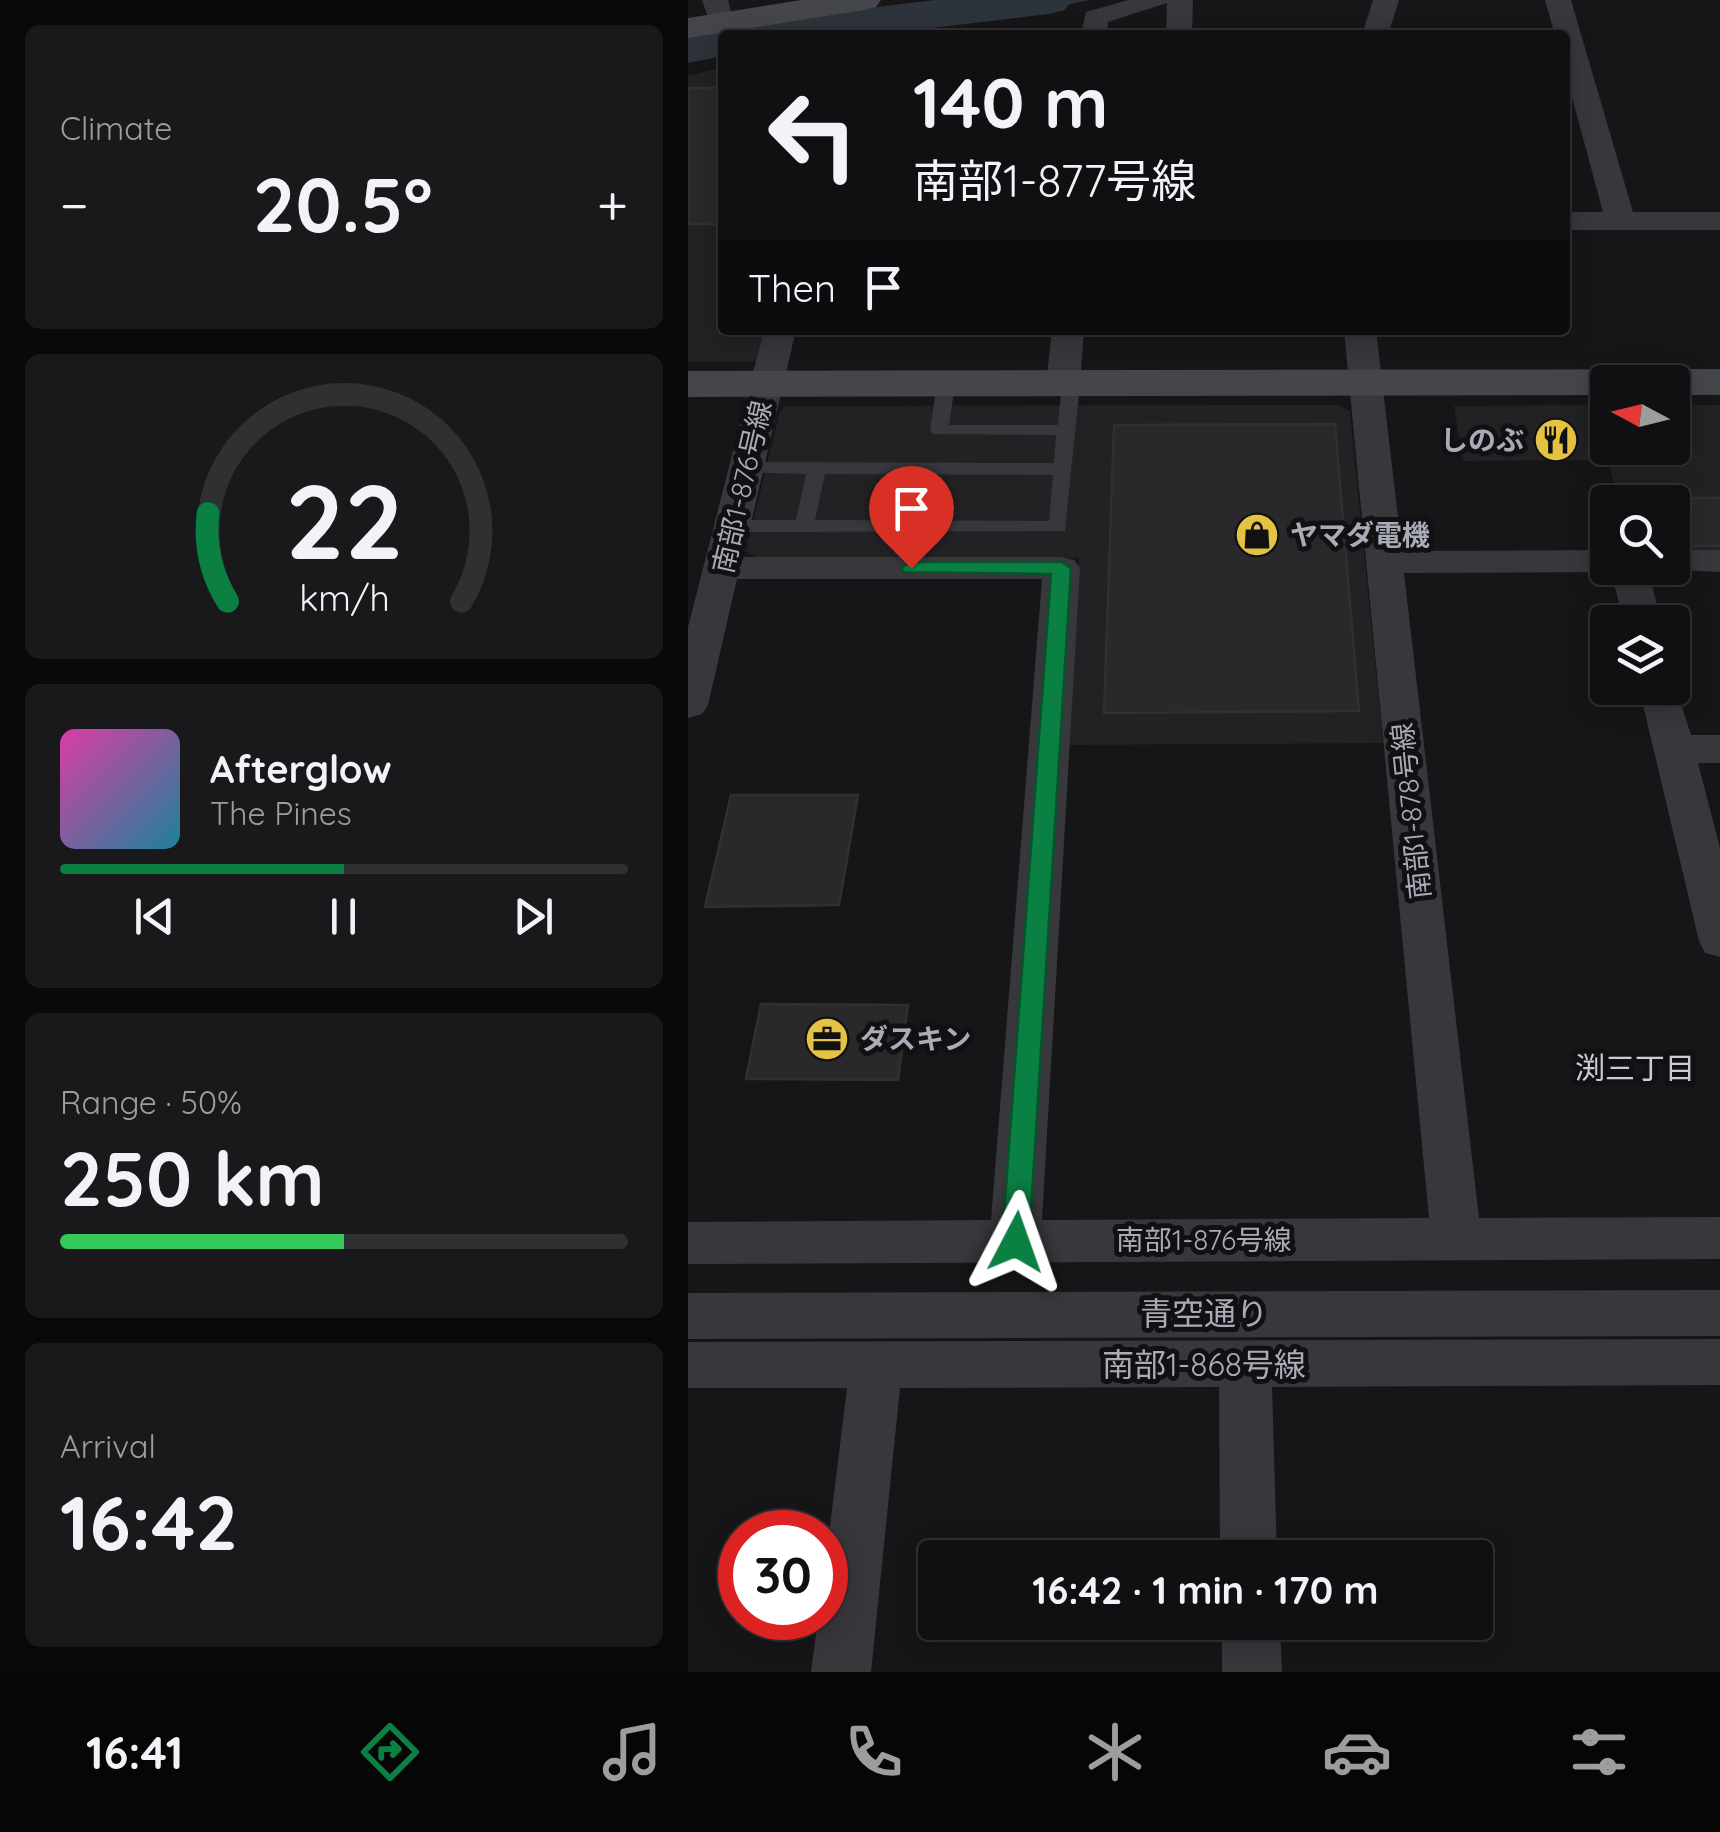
<!DOCTYPE html>
<html lang="en">
<head>
<meta charset="utf-8">
<style>
  :root { --surface:#101012; --page:#19191b; --text:#f1f3f6; --muted:#9c9d9f; --line:#303032; --accent:#0b8043 }
  body { margin:0; font-family:Quicksand,"Noto Sans JP",sans-serif; background:var(--page); color:var(--text); height:100vh; display:flex; flex-direction:column; font-size:38px; white-space:nowrap }
  * { box-sizing:border-box; margin:0 }
  p { font-size:32px; color:var(--muted) }
  .icon { flex:none; width:55px; height:55px; fill:none; stroke:currentColor; stroke-width:2; stroke-linecap:round; stroke-linejoin:round }
  .map { position:relative; flex:1; overflow:hidden }
  .drawer { display:flex; flex-direction:column; gap:25px; padding:25px; background:#09090a; width:688px }
  .drawer>* { flex:none }
  .banner { position:absolute; left:30px; top:30px; width:852px; height:305px; border-radius:10px; box-shadow:0 5px 25px #0003,0 0 0 2px var(--line); background:#101012; color:var(--text); overflow:hidden }
  .needle { width:65px; rotate:277deg }
  .tools { position:absolute; left:902px; top:365px; display:grid; gap:20px }
  .tools a { display:grid; place-items:center; width:100px; height:100px; border-radius:10px; background:var(--surface); box-shadow:0 5px 25px #0003,0 0 0 2px var(--line); font-size:50px }
  .speed { position:absolute; left:30px; top:1510px; display:flex; gap:20px; font-size:50px; font-weight:700; text-align:center }
  .speed>* { display:grid; place-content:center; width:130px; height:130px; border-radius:50%; background:var(--surface); box-shadow:0 5px 25px #0003,0 0 0 2px var(--line); line-height:1 }
  .speed .limit { border:15px solid #d22; background:#fff; color:#111 }
  .pin { position:absolute; display:grid; place-items:center; width:85px; height:85px; color:#fff; margin:-102px -42px; border-radius:50% 50% 50% 0; rotate:-45deg; box-shadow:0 0 10px #0007 }
  .pin .icon { rotate:45deg }
  .me { position:absolute; width:110px; margin:-55px; rotate:4deg; stroke-linejoin:round; filter:drop-shadow(0 0 8px #0008) }
  .turn { display:flex; align-items:center; gap:35px; height:210px; padding:0 30px; font-size:45px }
  .turn .icon { width:130px; height:130px; stroke-width:2.5 }
  .turn b { display:block; font-size:70px; line-height:85px }
  .then { display:flex; align-items:center; height:95px; padding:0 30px; background:#0003; gap:20px; font-size:38px }
  .big { font-size:75px; font-weight:700; line-height:1.1 }
  .drawer .tile { flex:1; display:flex; flex-direction:column; justify-content:center; gap:15px; min-width:0; padding:0 35px; border-radius:15px; background:var(--page) }
  .drawer .dial { align-items:center; gap:0 }
  .dial svg { height:260px; overflow:visible; fill:none; stroke:var(--line); stroke-width:7; stroke-linecap:round; text-anchor:middle }
  .dial text { fill:var(--text); stroke:none }
  .song { display:flex; align-items:center; gap:30px }
  .cover { width:120px; height:120px; border-radius:15px; background:linear-gradient(135deg,hsl(320 70% 55%),hsl(190 70% 35%)) }
  .played { height:10px; border-radius:5px; background:linear-gradient(90deg,var(--accent) 50%,var(--line) 50%) }
  .keys { display:flex; justify-content:space-around; direction:ltr }
  .heat { display:flex; justify-content:space-between; align-items:center; font-size:55px; direction:ltr }
  .charge { height:15px; border-radius:8px; background:linear-gradient(90deg,#34c759 50%,var(--line) 0) }
  .trip { position:absolute; left:230px; top:1540px; width:575px; height:100px; border-radius:10px; background:var(--surface); box-shadow:0 5px 25px #0003,0 0 0 2px var(--line); font-weight:700; line-height:100px; text-align:center }
  .tab-bar { display:flex; height:160px; justify-content:space-around; align-items:center; background:#060607; color:var(--muted) }
  .tab-bar .icon { width:70px; height:70px }
  .tab-bar .on { color:var(--accent) }
  .tab-bar b { font-size:45px; color:var(--text) }
  main { display:flex; flex:1; min-height:0 }
  .map>svg:first-child { display:block }
</style>
</head>
<body>
<main>
<section class="drawer">
<div class="tile"><p>Climate</p>
<div class="heat"><a>−</a><b class="big">20.5°</b><a>+</a></div>
</div>
<div class="tile dial"><svg viewBox="0 0 100 80">
<path d="M14 69A42 42 0 1 1 86 69"/>
<path d="M14 69A42 42 0 0 1 8 42" stroke="#0b8043"/>
<text x="50" y="56" font-size="32" font-weight="700">22</text>
<text x="50" y="72" font-size="11">km/h</text>
</svg></div>
<div class="tile">
<div class="song"><i class="cover"></i><div><b>Afterglow</b><p>The Pines</p></div></div>
<div class="played"></div>
<div class="keys"><svg class="icon" aria-label="previous" viewBox="0 0 24 24"><path d="M18 5L8 12l10 7zM5 5v14"/></svg><svg class="icon" aria-label="pause" viewBox="0 0 24 24"><path d="M8 5v14M16 5v14"/></svg><svg class="icon" aria-label="next" viewBox="0 0 24 24"><path d="M6 5l10 7-10 7zM19 5v14"/></svg></div>
</div>
<div class="tile"><p>Range · 50%</p><b class="big">250 km</b><div class="charge"></div></div>
<div class="tile"><p>Arrival</p><b class="big">16:42</b></div>
</section>
<div class="map">
<svg width="1033" height="1672" viewBox="0 0 1033 1672">
  <rect width="100%" height="100%" fill="#161618"/>
  <!-- built -->
  <g fill="#222224">
    <polygon points="35,67 35,330 78,330 70,362 0,362 0,76"/>
    <polygon points="650,405 662,411 695,743 380,745 391,558 69,558 58,551 92,411 98,406"/>
    <polygon points="920,405 920,448 985,448 985,405 1032,405 1032,551 985,551 985,502 931,502 920,460 775,461 766,406"/>
  </g>
  <!-- water -->
  <polygon fill="#2d333a" points="304,0 402,0 316,17 134,35 119,35 113,19"/>
  <g fill="none" stroke-linecap="round" stroke-linejoin="round">
    <!-- river -->
    <polygon fill="#2d333a" fill-rule="evenodd" points="247,0 384,0 377,10 361,14 186,35 35,35 35,56 0,63 0,35 35,28 50,32 55,25 71,21"/>
  </g>
  <!-- building -->
  <g fill="#29292b" stroke="#303033" stroke-width="2.5">
    <rect x="0" y="88" width="35" height="136"/>
    <polygon points="647,424 671,711 416,713 426,425"/>
    <rect x="985" y="498" width="48" height="48"/>
    <polygon points="43,795 170,795 151,905 17,907"/>
    <polygon points="73,1004 220,1005 210,1080 58,1079"/>
  </g>
  <g fill="none" stroke-linecap="round" stroke-linejoin="round">
    <!-- lane -->
    <path fill="#37373c" fill-rule="evenodd" d="M 258,379 L 267,384 L 261,425 L 370,425 L 374,384 L 383,379 L 389,380 L 392,384 L 377,531 L 45,532 L 35,526 L 45,520 L 108,520 L 118,474 L 51,472 L 49,468 L 58,462 L 366,463 L 368,435 L 245,434 L 242,430 L 249,384 ZM 137,474 L 365,475 L 361,521 L 127,520 Z"/>
    <!-- street -->
    <g fill="#37373c" fill-rule="evenodd">
      <polygon points="14,0 40,0 45,20 41,26 23,26"/>
      <polygon points="440,0 505,0 504,35 478,35 479,3 420,22 419,35 393,35 398,12"/>
      <polygon points="685,0 711,0 700,35 674,35"/>
      <polygon points="857,0 883,0 945,212 1033,212 1033,230 878,230 878,212 915,212 878,75 878,35 867,35"/>
      <polygon points="76,330 108,330 55,557 373,557 386,560 392,568 354,1220 741,1218 656,330 688,330 714,551 920,550 920,568 959,568 974,622 936,622 923,572 716,573 791,1218 1033,1217 1033,1259 0,1264 0,1222 303,1220 354,579 49,579 20,705 14,714 0,718 0,627"/>
      <polygon points="364,330 396,330 392,384 387,391 363,391 358,384"/>
      <polygon points="985,550 1033,550 1033,572 972,569 985,568"/>
      <polygon points="985,679 1003,735 1033,735 1033,763 1010,763 1033,852 1033,957 1017,953 1011,941 951,688 985,688"/>
      <polygon points="1033,1290 1033,1336 0,1339 0,1293"/>
      <polygon points="1033,1339 1033,1385 584,1387 589,1558 532,1558 531,1387 212,1388 183,1672 123,1672 130,1618 138,1618 138,1559 159,1388 0,1388 0,1342"/>
      <polygon points="534,1622 592,1622 594,1672 534,1672"/>
    </g>
    <!-- secondary -->
    <g fill="#45464c" fill-rule="evenodd">
      <polygon points="113,0 193,0 188,7 176,10 0,38 0,18"/>
      <polygon points="1033,369 1033,395 985,395 985,382 920,382 920,395 0,397 0,371"/>
    </g>
  </g>
  <!-- route -->
  <polygon fill="#0b8043" stroke="#07532c" stroke-width="2.5" points="223,562 374,562 383,568 341,1242 337,1250 328,1253 318,1250 314,1242 363,574 216,572 213,568"/>
  <!-- icons -->
  <defs>
    <g id="restaurant-disc" transform="scale(2.25)"><circle r="9.5" fill="#e4c242" stroke="#111113"/><path d="M-5-6h1v4h1v-4h1v4h1v-4h1v5L-1.5 .5V6h-2V.5L-5-1ZM5-6V6H3V1.5H1.5Q1.5-4 5-6Z" fill="#111"/></g>
    <g id="shop-disc" transform="scale(2.25)"><circle r="9.5" fill="#e4c242" stroke="#111113"/><path d="M-5-2.5h2.3a2.7 3.5 0 0 1 5.4 0H5L5.5 6h-11ZM-1.5-2.5h3a1.5 2.3 0 0 0-3 0Z" fill="#111"/></g>
    <g id="office-disc" transform="scale(2.25)"><circle r="9.5" fill="#e4c242" stroke="#111113"/><path d="M-6-3h4V-5.5h4V-3h4V5H-6ZM-1-4.5V-3h2v-1.5ZM-6 0V1H6V0Z" fill="#111"/></g>
  </defs>
  <g fill-rule="evenodd">
    <use href="#restaurant-disc" x="868" y="440"/>
    <use href="#shop-disc" x="569" y="535"/>
    <use href="#office-disc" x="139" y="1039"/>
  </g>
  <g text-anchor="middle" stroke-width="10" stroke-linejoin="round" paint-order="stroke">
    <!-- poi labels -->
    <g font-size="28" font-weight="bold" fill="#a9abb7" stroke="#111113" text-anchor="start">
      <text x="836" y="450" text-anchor="end">しのぶ</text>
      <text x="602" y="545">ヤマダ電機</text>
      <text x="172" y="1049">ダスキン</text>
    </g>
    <!-- street labels -->
    <g font-size="28" fill="#a9abb7" stroke="#111113">
      <text transform="translate(54 487) rotate(-77)" y="10">南部1-876号線</text>
      <text transform="translate(723 811) rotate(-96)" y="10">南部1-878号線</text>
      <text x="516" y="1250">南部1-876号線</text>
    </g>
    <!-- neighbourhood labels -->
    <g font-size="30" fill="#cacbd3" stroke="#111113">
      <text x="947" y="1079">渕三丁目</text>
    </g>
    <!-- near-street labels -->
    <g font-size="32" fill="#a9abb7" stroke="#111113">
      <text x="516" y="1325">青空通り</text>
      <text x="516" y="1376">南部1-868号線</text>
    </g>
  </g>
</svg>
<div class="tools">
<a><svg class="needle" viewBox="-14 -14 28 28"><path d="M0-13l5 13h-10z" fill="#e53935"/><path d="M0 13l5-13h-10z" fill="#9c9d9f"/></svg></a>
<a><svg class="icon" aria-label="search" viewBox="0 0 24 24"><circle cx="10" cy="10" r="6"/><path d="M15 15l6 6"/></svg></a>
<a><svg class="icon" aria-label="layers" viewBox="0 0 24 24"><path d="M12 4l9 5-9 5-9-5zM3 14l9 5 9-5"/></svg></a>
</div>
<div class="speed"><div class="limit">30</div></div>
<div class="pin" style="left:223px;top:568px;background:#d93025"><svg class="icon" aria-label="arrive" viewBox="0 0 24 24"><path d="M6 21V4h12l-3 4 3 4H6"/></svg></div>
<svg class="me" style="left:328px;top:1242px" viewBox="-20 -20 40 40"><path d="M0-17L14 15 0 8-14 15z" fill="#0b8043" stroke="#fff" stroke-width="4"/></svg>
<div class="trip">16:42 · 1 min · 170 m</div>
<div class="banner">
<div class="turn"><svg class="icon" aria-label="left" viewBox="0 0 24 24"><path d="M17 20v-9H6M10 6l-5 5 5 5"/></svg><div><b>140 m</b>南部1-877号線</div></div>
<div class="then">Then<svg class="icon" aria-label="arrive" viewBox="0 0 24 24"><path d="M6 21V4h12l-3 4 3 4H6"/></svg></div>
</div>
</div>
</main>
<nav class="tab-bar">
<b>16:41</b>
<svg class="icon on" aria-label="directions" viewBox="0 0 24 24"><path d="M12 3l9 9-9 9-9-9zM9 14v-3h6M13 9l2 2-2 2"/></svg>
<svg class="icon" aria-label="music" viewBox="0 0 24 24"><path d="M9 18V5l10-2v13"/><circle cx="6" cy="18" r="3"/><circle cx="16" cy="16" r="3"/></svg>
<svg class="icon" aria-label="phone" viewBox="0 0 24 24"><path d="M5 4h4l2 5-3 2q2 4 5 5l2-3 5 2v4C11 20 4 13 5 4z"/></svg>
<svg class="icon" aria-label="climate" viewBox="0 0 24 24"><path d="M12 3v18M4 7l16 10M4 17L20 7"/></svg>
<svg class="icon" aria-label="car" viewBox="0 0 24 24"><path d="M5 17H2v-5l4-1 3-4h7l3 4 3 1v5h-3M9 17h6M6 11h13"/><circle cx="7" cy="17" r="2"/><circle cx="17" cy="17" r="2"/></svg>
<svg class="icon" aria-label="filters" viewBox="0 0 24 24"><path d="M4 7h16M4 17h16"/><circle cx="9" cy="7" r="2"/><circle cx="15" cy="17" r="2"/></svg>
</nav>
</body>
</html>
